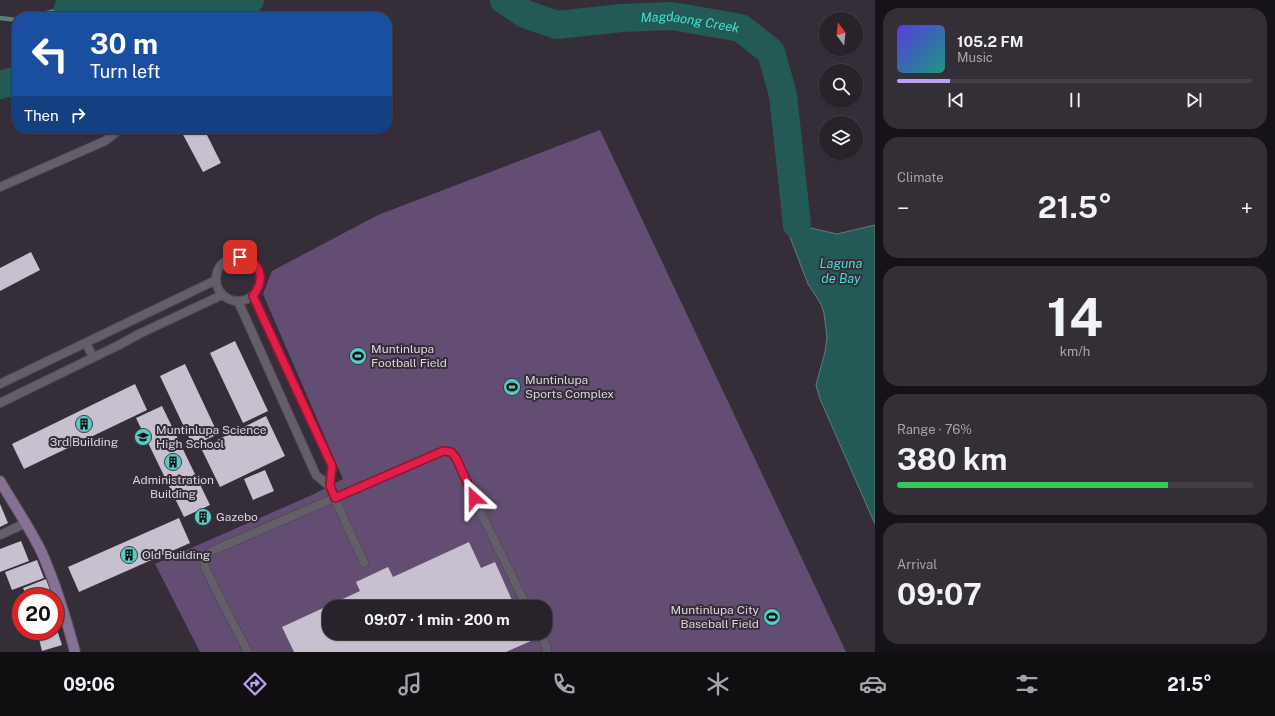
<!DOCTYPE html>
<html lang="en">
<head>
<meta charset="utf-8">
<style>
  :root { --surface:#28222b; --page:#342f37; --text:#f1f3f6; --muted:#a5a4a9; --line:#443f47; --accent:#bca0f2 }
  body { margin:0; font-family:"Public Sans",sans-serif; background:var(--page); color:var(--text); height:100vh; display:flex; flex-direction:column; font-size:15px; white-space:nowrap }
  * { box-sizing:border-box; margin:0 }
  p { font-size:13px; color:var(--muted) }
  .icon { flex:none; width:22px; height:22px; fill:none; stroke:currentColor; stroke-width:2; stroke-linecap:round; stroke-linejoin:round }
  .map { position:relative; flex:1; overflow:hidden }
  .details { display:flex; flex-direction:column; gap:8px; padding:8px; background:#161318; width:400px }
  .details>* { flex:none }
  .top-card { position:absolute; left:12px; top:12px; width:380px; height:122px; border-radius:16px; box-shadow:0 1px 3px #0004,0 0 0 1px var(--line); background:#1a4fa0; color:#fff; overflow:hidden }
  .needle { width:26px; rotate:345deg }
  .fabs { position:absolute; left:819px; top:12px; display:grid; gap:8px }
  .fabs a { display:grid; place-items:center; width:44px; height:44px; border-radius:50%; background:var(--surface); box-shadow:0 1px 3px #0004,0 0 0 1px var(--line); font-size:20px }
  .speed { position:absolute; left:12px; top:588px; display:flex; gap:8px; font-size:20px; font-weight:700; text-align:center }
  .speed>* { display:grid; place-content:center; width:52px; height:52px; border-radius:50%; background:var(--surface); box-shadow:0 1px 3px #0004,0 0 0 1px var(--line); line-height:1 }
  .speed .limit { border:6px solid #d22; background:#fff; color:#111 }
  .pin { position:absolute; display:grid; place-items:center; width:34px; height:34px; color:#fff; margin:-17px; border-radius:8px; box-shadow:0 2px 6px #0006 }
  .me { position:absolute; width:44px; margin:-22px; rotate:336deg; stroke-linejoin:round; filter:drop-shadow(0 0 3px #0008) }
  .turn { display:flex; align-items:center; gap:14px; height:84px; padding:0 12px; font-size:18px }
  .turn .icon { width:52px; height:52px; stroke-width:2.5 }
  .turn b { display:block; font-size:28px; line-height:34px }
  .then { display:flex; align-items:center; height:38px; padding:0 12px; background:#0003; gap:8px; font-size:15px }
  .big { font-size:30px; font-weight:700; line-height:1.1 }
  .details .widget { flex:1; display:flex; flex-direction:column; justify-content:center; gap:6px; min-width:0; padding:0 14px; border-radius:16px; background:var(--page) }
  .details .dial { align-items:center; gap:0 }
  .dial b { font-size:52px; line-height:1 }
  .song { display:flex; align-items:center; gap:12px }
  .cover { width:48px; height:48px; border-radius:6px; background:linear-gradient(135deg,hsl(250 70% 55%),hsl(170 70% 35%)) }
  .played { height:4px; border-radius:2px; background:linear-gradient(90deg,var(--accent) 15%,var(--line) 15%) }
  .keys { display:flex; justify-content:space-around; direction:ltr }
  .heat { display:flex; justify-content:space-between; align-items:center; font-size:22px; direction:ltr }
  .charge { height:6px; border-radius:3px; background:linear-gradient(90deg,#34c759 76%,var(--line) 0) }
  .trip { position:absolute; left:322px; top:600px; width:230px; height:40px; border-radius:16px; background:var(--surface); box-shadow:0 1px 3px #0004,0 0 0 1px var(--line); font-weight:700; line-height:40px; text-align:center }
  .menu { display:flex; height:64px; justify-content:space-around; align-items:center; background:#100e11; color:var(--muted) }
  .menu .icon { width:28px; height:28px }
  .menu .selected { color:var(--accent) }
  .menu b { font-size:18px; color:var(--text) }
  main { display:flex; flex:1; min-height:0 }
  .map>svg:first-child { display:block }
</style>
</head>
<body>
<main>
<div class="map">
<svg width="875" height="652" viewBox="0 0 875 652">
  <rect width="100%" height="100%" fill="#352e39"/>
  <!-- green -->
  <path fill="#644d73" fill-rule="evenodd" d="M 600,130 L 846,652 L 200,652 L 155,564 L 312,495 L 343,479 L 263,294 L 272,271 L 378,215 ZM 329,607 L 545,607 L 545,633 L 329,633 Z"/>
  <!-- water -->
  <polygon fill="#235a56" stroke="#5a7f7e" points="797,225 837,234 875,225 875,524 820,399 816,385 825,352 827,338 824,313 821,304 808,284 790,237 791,228"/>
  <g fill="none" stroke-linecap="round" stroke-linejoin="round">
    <!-- stream -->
    <g stroke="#5a7f7e" stroke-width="4.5">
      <polyline points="30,17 68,8"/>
      <polyline points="0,18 17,20"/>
    </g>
    <!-- river -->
    <g stroke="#235a56" stroke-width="28">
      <polyline points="109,0 163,10 207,9 247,2 250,0"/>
      <path id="s1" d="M 504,0 L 525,14 L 557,25 L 621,18 L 672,16 L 741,28 L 771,52 L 783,95 L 797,225"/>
      <polyline points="67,17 68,8 108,0"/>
      <polyline points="0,85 17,80"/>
    </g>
  </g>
  <!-- building -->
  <g fill="#c8c0ce">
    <polygon points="180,129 204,129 221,163 203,172"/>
    <polygon points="31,252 40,270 0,291 0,268"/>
    <polygon points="235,341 268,411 243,423 210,353"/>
    <polygon points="185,364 218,434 193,446 160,376"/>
    <polygon points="135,384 147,410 24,469 12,444"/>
    <polygon points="162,406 210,505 184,517 136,418"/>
    <polygon points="266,416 285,456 220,487 201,448"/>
    <polygon points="265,470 274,491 253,500 244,479"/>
    <polygon points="0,504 8,523 0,527"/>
    <polygon points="201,510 208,511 211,518 206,524 198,523 195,516"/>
    <polygon points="179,518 190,543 79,592 68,567"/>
    <polygon points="21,541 29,561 0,572 0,549"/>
    <polygon points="469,542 481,568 495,562 515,607 329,607 329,633 527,633 531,641 506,652 294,652 282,627 360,591 356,582 388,567 393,577"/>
    <polygon points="37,560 44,578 12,590 5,572"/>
    <polygon points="46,579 51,592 37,597 27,597 23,588"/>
    <polygon points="57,630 62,645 42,651 38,635"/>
  </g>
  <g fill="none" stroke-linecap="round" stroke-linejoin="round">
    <!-- lane casing -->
    <g stroke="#514b55" stroke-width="10">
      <g id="lane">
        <polyline points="0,187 105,141 120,129"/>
        <circle cx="238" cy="279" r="22"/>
        <polyline points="253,296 332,466 329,486"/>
        <polyline points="238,301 316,475 329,486 364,563"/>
        <polyline points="86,343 93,357"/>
        <polyline points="0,384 216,280"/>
        <polyline points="0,403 119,345 139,334 222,295"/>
        <polyline points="0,535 26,523"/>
        <polyline points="540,633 546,646 547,652"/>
        <polyline points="248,652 219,596 205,567 204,558 212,551 443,451 451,452 456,458 480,511 527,607"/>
      </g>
    </g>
    <!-- secondary casing -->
    <g stroke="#514b55" stroke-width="12">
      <path id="secondary" d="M 0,481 C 14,505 30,528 42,553 C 56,585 66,618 75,652"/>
    </g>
    <!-- lane -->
    <use href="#lane" stroke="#645d6a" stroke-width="8"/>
    <!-- secondary -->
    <use href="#secondary" stroke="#867195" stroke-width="10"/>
  </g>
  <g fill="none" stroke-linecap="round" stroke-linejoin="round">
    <!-- route casing -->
    <g stroke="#92132f" stroke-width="10">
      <path id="route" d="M 240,257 C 261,261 266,279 253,296 L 332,466 L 330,486 L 335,498 L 443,451 L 451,452 L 456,458 L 474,498"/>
    </g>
    <!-- route -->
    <use href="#route" stroke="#e11d48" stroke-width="7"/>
  </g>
  <!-- icons -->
  <defs>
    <g id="stadium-disc" transform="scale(0.9)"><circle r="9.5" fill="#55cec5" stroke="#352e39"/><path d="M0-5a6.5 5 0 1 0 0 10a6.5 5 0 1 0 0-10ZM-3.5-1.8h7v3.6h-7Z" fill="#111"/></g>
    <g id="building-disc" transform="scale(0.9)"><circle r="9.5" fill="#55cec5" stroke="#352e39"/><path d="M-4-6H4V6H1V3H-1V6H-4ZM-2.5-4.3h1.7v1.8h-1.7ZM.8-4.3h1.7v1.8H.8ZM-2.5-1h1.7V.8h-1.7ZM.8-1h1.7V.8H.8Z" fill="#111"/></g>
    <g id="school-disc" transform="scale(0.9)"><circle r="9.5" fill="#55cec5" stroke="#352e39"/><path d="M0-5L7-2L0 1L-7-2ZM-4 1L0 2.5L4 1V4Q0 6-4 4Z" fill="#111"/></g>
  </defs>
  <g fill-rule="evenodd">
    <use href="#stadium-disc" x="358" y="356"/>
    <use href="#stadium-disc" x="512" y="387"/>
    <use href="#building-disc" x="84" y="424"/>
    <use href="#school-disc" x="143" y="437"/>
    <use href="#building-disc" x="173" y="462"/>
    <use href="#building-disc" x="203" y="517"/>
    <use href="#building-disc" x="129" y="555"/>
    <use href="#stadium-disc" x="772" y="617"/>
  </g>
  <g text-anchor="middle" stroke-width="4" stroke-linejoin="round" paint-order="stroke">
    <!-- poi labels -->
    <g font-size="12" fill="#dad5dd" stroke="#352e39" text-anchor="start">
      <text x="371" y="353">Muntinlupa<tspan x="371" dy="14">Football Field</tspan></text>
      <text x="525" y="384">Muntinlupa<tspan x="525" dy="14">Sports Complex</tspan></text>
      <text x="156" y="434">Muntinlupa Science<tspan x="156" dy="14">High School</tspan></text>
      <text x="84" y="446" text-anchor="middle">3rd Building</text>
      <text x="173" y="484" text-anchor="middle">Administration<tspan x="173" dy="14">Building</tspan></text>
      <text x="216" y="521">Gazebo</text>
      <text x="142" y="559">Old Building</text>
      <text x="759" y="614" text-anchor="end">Muntinlupa City<tspan x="759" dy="14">Baseball Field</tspan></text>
    </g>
    <!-- water labels -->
    <g font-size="13" font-style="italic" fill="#46dfd6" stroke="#352e39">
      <text dy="5" stroke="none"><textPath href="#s1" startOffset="193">Magdaong Creek</textPath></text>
      <text x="841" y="268">Laguna<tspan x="841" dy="15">de Bay</tspan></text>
    </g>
  </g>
</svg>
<div class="fabs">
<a><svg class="needle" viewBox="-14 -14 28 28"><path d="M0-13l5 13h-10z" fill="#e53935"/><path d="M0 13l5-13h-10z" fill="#a5a4a9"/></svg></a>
<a><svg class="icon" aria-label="search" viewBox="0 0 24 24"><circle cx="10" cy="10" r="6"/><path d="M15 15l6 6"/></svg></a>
<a><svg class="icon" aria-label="layers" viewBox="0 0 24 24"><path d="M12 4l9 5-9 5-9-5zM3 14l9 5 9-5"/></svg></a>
</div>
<div class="speed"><div class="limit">20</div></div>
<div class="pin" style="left:240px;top:257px;background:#d93025"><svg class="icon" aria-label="arrive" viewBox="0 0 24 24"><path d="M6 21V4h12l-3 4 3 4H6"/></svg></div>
<svg class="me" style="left:474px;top:498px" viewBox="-20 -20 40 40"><path d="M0-17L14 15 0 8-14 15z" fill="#e11d48" stroke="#fff" stroke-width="4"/></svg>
<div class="trip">09:07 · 1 min · 200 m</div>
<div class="top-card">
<div class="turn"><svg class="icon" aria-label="left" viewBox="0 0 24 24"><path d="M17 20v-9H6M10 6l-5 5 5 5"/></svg><div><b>30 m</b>Turn left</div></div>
<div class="then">Then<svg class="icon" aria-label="right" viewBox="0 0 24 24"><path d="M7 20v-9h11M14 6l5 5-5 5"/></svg></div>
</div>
</div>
<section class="details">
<div class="widget">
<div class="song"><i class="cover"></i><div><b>105.2 FM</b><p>Music</p></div></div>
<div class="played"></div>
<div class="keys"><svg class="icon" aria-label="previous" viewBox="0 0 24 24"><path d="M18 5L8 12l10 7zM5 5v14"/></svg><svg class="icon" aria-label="pause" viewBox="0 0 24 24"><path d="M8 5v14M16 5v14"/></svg><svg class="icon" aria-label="next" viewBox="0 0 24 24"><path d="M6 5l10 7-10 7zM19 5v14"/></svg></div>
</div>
<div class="widget"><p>Climate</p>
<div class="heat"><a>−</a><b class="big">21.5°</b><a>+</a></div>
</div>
<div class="widget dial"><b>14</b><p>km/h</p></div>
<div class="widget"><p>Range · 76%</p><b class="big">380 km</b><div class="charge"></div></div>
<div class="widget"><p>Arrival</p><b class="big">09:07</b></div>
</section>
</main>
<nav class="menu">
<b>09:06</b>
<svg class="icon selected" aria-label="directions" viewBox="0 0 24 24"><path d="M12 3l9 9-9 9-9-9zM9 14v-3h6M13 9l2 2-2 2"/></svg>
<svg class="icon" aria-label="music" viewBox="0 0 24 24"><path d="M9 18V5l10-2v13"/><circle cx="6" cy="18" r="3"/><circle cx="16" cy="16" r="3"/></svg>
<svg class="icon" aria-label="phone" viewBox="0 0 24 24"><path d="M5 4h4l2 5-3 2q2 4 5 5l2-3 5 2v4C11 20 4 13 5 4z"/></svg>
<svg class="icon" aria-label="climate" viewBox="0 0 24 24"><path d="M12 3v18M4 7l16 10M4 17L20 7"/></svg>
<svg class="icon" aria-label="car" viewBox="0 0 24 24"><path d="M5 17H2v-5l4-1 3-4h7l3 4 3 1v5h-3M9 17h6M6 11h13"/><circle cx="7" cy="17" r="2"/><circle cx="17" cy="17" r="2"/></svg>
<svg class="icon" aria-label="filters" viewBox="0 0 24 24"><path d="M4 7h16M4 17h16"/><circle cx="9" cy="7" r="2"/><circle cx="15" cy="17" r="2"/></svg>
<b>21.5°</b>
</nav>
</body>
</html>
